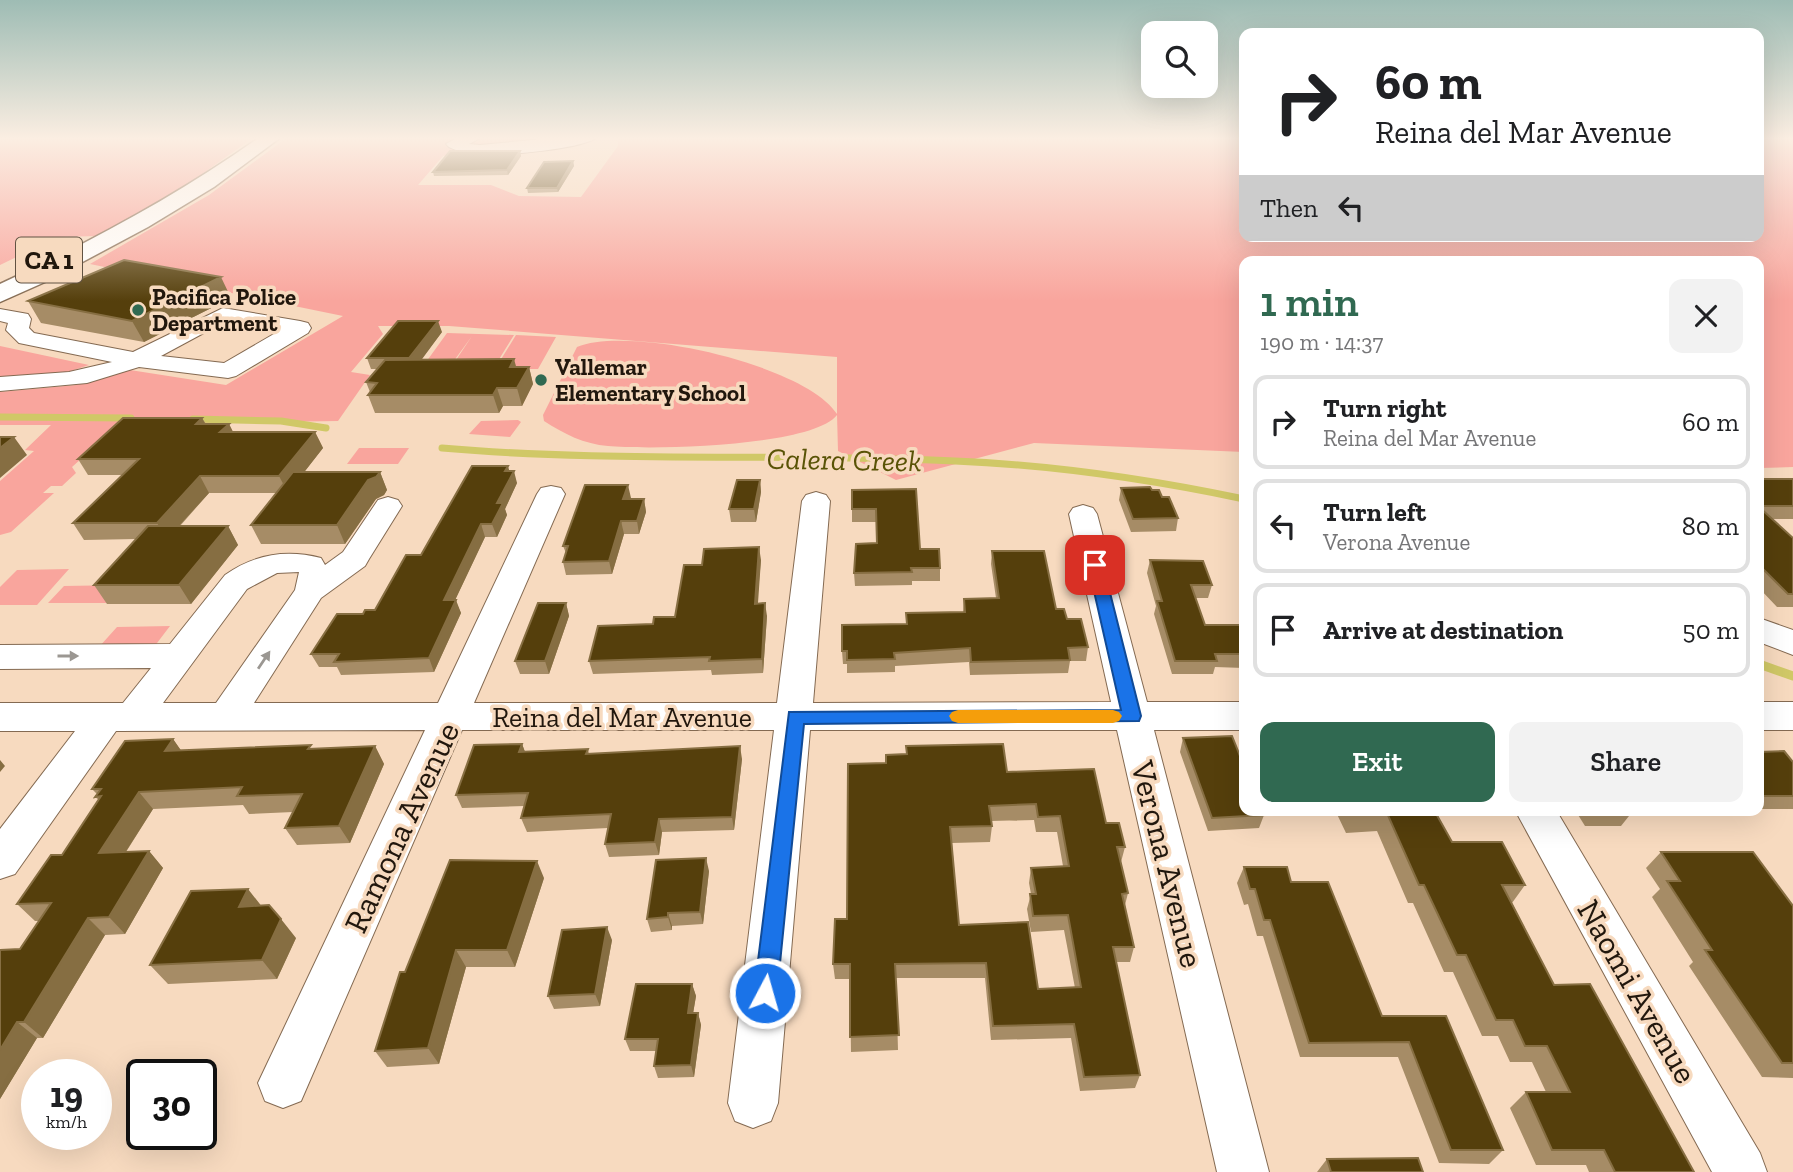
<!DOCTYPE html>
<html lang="en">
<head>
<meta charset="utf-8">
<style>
  :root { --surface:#fff; --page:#f2f2f2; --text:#202124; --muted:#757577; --line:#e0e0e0; --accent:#306951 }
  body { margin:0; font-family:"Zilla Slab",serif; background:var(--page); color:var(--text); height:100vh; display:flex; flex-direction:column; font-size:26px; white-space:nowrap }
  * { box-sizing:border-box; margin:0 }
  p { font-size:23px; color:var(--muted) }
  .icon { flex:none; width:38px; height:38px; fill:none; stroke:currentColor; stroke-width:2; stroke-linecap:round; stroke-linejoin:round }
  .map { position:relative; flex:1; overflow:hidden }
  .sheet { position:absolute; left:1239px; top:256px; width:525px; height:560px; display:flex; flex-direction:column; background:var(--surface); border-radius:14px; box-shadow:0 7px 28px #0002 }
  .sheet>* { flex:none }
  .banner { position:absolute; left:1239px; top:28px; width:525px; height:214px; border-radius:14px; box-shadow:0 7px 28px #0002; background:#fff; color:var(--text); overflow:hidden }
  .tools { position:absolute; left:1141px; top:21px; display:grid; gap:14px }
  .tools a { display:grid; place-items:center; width:77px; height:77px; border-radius:14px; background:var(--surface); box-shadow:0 7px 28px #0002; font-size:35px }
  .speed { position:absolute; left:21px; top:1059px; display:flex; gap:14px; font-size:35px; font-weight:700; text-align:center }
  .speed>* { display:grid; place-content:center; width:91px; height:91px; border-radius:50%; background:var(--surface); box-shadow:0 7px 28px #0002; line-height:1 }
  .speed small { font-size:18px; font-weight:400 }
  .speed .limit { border:4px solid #111; border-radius:10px; background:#fff; color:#111 }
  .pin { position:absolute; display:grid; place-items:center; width:60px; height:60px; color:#fff; margin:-30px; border-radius:14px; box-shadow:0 4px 10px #0006 }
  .me { position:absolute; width:77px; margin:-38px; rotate:6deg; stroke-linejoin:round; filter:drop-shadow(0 0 5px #0008) }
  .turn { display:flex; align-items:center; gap:24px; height:147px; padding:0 21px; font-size:32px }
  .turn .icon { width:91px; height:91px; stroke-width:2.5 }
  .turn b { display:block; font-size:49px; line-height:60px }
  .then { display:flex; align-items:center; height:66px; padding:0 21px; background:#0003; gap:14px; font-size:26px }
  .round { display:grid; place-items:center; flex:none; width:74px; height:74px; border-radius:14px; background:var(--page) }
  .head { display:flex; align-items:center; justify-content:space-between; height:119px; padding:0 21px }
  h1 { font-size:42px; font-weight:600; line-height:52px; color:var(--accent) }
  .action { display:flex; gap:14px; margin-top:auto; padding:14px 21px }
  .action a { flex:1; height:80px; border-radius:14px; background:var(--accent); color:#fff; font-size:28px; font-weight:600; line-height:80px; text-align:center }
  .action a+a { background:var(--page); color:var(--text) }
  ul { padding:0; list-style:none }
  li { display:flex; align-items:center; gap:21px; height:94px; margin:0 14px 10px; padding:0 7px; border:4px solid var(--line); border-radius:14px }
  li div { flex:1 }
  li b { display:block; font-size:26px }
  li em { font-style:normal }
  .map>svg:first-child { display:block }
  .green { fill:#f9a59d }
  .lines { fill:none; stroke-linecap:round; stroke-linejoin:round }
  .stream-far1 { stroke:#d0c867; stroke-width:7 }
  .stream { stroke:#d0c867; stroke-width:9 }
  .minor-casing { stroke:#846a52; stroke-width:2 }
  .highway-casing { stroke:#846a52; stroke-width:3 }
  .minor { fill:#fff; fill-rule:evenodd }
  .highway { fill:#fff; fill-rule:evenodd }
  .wall { fill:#a68c66; fill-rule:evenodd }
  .shaded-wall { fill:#866e42 }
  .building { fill:#553f0c; stroke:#866e42; stroke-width:2; fill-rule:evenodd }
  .oneway { fill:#9b9792 }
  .route { fill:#1a73e8; stroke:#114b97; stroke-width:2 }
  .slow { fill:#f59e0b }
  .poi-dot { fill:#306951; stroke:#f7dabf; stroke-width:2.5 }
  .labels { text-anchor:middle; stroke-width:7; stroke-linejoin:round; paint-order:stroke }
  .far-poi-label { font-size:23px; font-weight:bold; fill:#21170d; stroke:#f7dabf; text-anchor:start }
  .shield { fill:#f7dabf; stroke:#615242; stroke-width:2 }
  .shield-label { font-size:26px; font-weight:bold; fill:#21170d }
  .street-label { font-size:28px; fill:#21170d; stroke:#f7dabf }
  .water-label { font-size:30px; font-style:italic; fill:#595306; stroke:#f7dabf }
  .near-street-label { font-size:33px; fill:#21170d; stroke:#f7dabf }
</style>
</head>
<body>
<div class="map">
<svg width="1793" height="1172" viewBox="0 0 1793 1172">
  <rect width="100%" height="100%" fill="#f7dabf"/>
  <path class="green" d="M0,137H254L191,182L98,236L58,237L0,265Z
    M288,137H579L443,156L418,185H491L519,196L581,197L618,146L619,137H1244V236H1759V137H1793V467L1759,468V261H1244V452L1034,443L896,480L838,451L837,415C812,447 650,450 608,446C584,444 564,434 544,421L543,415L577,347C630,325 806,365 837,414V357L449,326H378L383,334L351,372L370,375L338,421L120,424L72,467L76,473L62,486H51L43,493H54L11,532L0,535V481L34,451L25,450L51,425H0V392L76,385L130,370L226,385L343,316L90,264L209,195Z
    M447,333L514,335L493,369H450L472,336L448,369H421Z
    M516,335L556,337L538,369H495Z
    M0,346L89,365L65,373L0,378Z
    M518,420L521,422L510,437L469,434L481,421Z
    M359,448H409L398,464H347Z
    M69,569L37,605H0V587L17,570Z
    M122,585L107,603H48L64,586Z
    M170,626L154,647H99L117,627Z"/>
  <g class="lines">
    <path class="stream-far1" d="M0,417L131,418
      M193,419L281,421L326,428
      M442,448C613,463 784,453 955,461C1053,465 1149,479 1244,499"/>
    <path class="stream" d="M1759,664L1793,676"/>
    <defs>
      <path id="minor" d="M459,137H482L469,144L480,145L564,137H597C585,149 500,156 480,155C469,154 459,152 449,147L446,144Z
        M223,308L300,321L308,323L311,328L308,333L236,376L228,378L139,367L87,383L0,391V377L69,372L112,362L19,343L6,330L8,323L0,321V309L28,314L31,319L29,328L34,333L133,352ZM226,321L279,331L224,363L161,356Z
        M551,486L561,488L565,494L474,703H777L802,501L806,495L816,492L826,495L830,501L813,703L1111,702L1069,514L1073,508L1083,505L1093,508L1097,514L1147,702H1244V730H1154L1269,1172H1217L1117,730H810L778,1103L771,1121L753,1128L735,1121L728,1103L774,730H462L301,1101L283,1108L265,1101L258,1083L425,730L116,731L15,874L0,879V829L75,731H0V703H123L151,668L0,669V645L170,644L225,575C255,554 286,549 321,558L325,565L343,552L378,500L388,497L398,500L402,506L369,559L365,566L321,598L254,703H438L537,494L541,488ZM299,572L295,590L216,703H163L247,589L277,573Z
        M1759,618L1793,630V655L1759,642Z
        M1759,702H1793V730H1759Z
        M1515,810H1556L1760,1153L1767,1172H1712Z"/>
      <path id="highway" d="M260,137H281L214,187L148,227L45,282L0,302V284C91,242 178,195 260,137Z"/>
    </defs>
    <use href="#minor" class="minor-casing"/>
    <use href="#highway" class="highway-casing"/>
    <use href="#minor" class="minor"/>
    <use href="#highway" class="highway"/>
  </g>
  <path class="wall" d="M520,151L521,156L508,175L434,176L433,172Z
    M573,161L574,166L558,192L528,193L527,188Z
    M231,298L144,342L41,323L28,301Z
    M442,332L421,359L529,367L533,384L522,406H503L499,413H375L368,395L370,392L366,382L377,369H371L367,358Z
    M202,418L206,424H229L233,432H315L323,448L304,472H380L387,490L384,495L376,499L345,544H261L251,525L277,493H209L180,526H228L238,545L191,604H107L94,585L136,539L84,540L73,523L122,475H88L78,459Z
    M509,471L517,483L505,509L507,515L497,537H485L455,600L461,613L434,672L341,675L337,667H319L311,654L363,614L375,610L421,555Z
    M1759,479H1793V519H1771L1793,538V607H1777L1759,588Z
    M760,480L761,492L756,522H731L729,509Z
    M1121,488L1152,490L1162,497L1178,518L1176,531L1131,532L1119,500Z
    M916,489L920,549L940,568V581H912V585L855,586L854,573L877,543L876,522H852V509Z
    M631,498L630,499H644L646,512L639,534H624L612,574L566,575L563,562L566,553L563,546Z
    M992,551L1067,619L1088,647L1086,661H1070L1068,673L970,675L969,662L895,666V672L847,673V664H843L842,651L906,624V613L963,612L964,599L996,598L991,564Z
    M761,560L757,603L767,616L763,673L712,675L711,670L593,674L589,661L653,624L675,617L702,565Z
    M1150,560L1212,585L1208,598H1196L1205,625H1244V668L1215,667L1213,674H1172L1154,614L1156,606L1147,573Z
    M566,603L569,616L549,674H520L515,661Z
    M1183,738L1264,815L1259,828L1208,831L1180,752Z
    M173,739L181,751L313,749L375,746L384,764L350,843L297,845L285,828L293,812L249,814L243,805L153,809L126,852L149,851L163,868L125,934L105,935L43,1038H37L0,1099L20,949L39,921H35L17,904L62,855L99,800L95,797L97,794L92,789Z
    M522,744L525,752L588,749L589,754L742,759L734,830L662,832L659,855L609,857L605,844L608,828L527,832L521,818L524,806L462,808L456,795Z
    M1759,752L1793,762V809H1759Z
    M1007,772L1106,823L1125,847L1121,862L1128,893L1125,905L1134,947L1130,962H1116L1140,1075L1135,1088L1080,1091L1071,1038L991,1040L985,978H896L898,1050L851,1052L850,979H835L833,964L847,919ZM1034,820L1036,832H1057L1063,866L1031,868L1029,883L1031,894L1027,909L1031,932L1064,930L1075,988L1038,989L959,925L952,843L990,842L992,826L991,821Z
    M1335,810H1474L1471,816H1438L1452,842L1525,885L1512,903L1554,985L1694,1172H1589L1586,1165H1536L1510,1108L1526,1092H1546L1532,1062H1510L1498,1036H1482L1453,972H1444L1413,903H1408L1377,831L1346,833Z
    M1575,810H1655L1650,816H1629L1621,826H1585Z
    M1661,852L1793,906V1078L1762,1077L1689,966L1693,962L1652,897L1660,889L1646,868Z
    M1244,867L1291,882L1382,1016H1446L1503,1150L1489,1164L1439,1163L1398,1057H1300L1263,936H1257L1248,904L1244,905L1237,883Z
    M709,871L703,924L672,926V930L651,932L647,919Z
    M544,878L515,967H466L439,1064L387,1067L375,1051L405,972Z
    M296,938L277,979L168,984L150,965Z
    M612,940L600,1006L554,1009L548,996Z
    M692,984L696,996L693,1013H698L701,1025L694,1077L658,1078L654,1066L656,1051H630L625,1039Z
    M1327,1159L1423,1172H1317Z"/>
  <path class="shaded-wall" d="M520,151L521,156L508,175L507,170Z
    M573,161L574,166L558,192L557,188Z
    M221,277L231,298L144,342L132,321Z
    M438,321L442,332L414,370L409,358Z
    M514,359L519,377L510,367Z
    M529,367L533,384L522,406L517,388Z
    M497,388L503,406L499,413L493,395Z
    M202,418L211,434L196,424Z
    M229,424L237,440L220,432Z
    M315,432L323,448L288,493L279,476Z
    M14,437L27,455L0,478V448Z
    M508,466L511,477L514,471L517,483L505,509L507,515L497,537L492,524L505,471Z
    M380,472L387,490L384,495L376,499L345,544L337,525L368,480Z
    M200,476L209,493L167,539L157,523Z
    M760,480L761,492L756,522L754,509Z
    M628,485L631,498L626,512L623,499Z
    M644,499L646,512L639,534L637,521Z
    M621,521L624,534L612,574L609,561Z
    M481,524L485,537L449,613L444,600Z
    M228,526L238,545L191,604L179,585Z
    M759,547L761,560L757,617L755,604Z
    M456,600L461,613L434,672L429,658Z
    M566,603L569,616L549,674L545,661Z
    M765,603L767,616L763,673L762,659Z
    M173,739L185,756L165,751Z
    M522,744L527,757L519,752Z
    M375,746L384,764L350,843L339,826Z
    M740,746L742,759L734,830L732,817Z
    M0,760L5,766L0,772Z
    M139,792L153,809L114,870L99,853Z
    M659,819L662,832L659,855L655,842Z
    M149,851L163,868L125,934L109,917Z
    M706,858L709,871L703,924L700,912Z
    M537,861L544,878L515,967L507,950Z
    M248,889L263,908L239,907Z
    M668,913L672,926V930L668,917Z
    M88,918L105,935L43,1038L24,1022Z
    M281,919L296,938L277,979L262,960Z
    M607,927L612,940L600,1006L595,994Z
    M456,950L466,967L439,1064L428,1048Z
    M692,984L696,996L691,1026L688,1013Z
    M698,1013L701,1025L694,1077L691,1065Z
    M17,1022L37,1038L0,1099V1050Z"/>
  <path class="building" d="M450,151H520L507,170L433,172Z
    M573,161L557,188H527L544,162Z
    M124,260L221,277L132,321L28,301Z
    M398,321H438L409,358H367Z
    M514,359L510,367H529L517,388H497L493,395H368L377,383L366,382L385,360Z
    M123,418H202L196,424H229L220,432H315L279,476H200L157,523H73L139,459H78Z
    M0,437H14L0,448Z
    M472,466H508L505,471H514L497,503H503L492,524H481L444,600H456L429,658L334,662L339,654H311L337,614H363L365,610H375L406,555H421Z
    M293,472H380L376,477L368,480L337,525H251Z
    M1759,479H1793V506H1759Z
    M737,480H760L754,509H729Z
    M585,485H628L623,499H644L637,521H621L609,561L563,562L568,546H563Z
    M1150,487L1152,490H1159L1162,497H1169L1178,518L1133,519L1121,488Z
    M916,489L920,549H939L940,568H911L912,572L854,573L856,544L877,543L876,509H852V490Z
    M1759,507L1793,538V594H1788L1759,565Z
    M148,526H228L179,585H94Z
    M759,547L755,604L765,603L762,659L709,661L710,657L589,661L598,626L653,624L654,617H675L684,565H702L704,549Z
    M992,551H1044L1056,609H1064L1067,619H1081L1088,647L1068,648L1070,660L971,662L970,648L894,653L895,659L847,660V651H842V625L907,624L906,613L965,612L964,599L999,598Z
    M1150,560L1203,561L1212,585H1191L1205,625H1244V654H1215L1217,661H1175L1157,601H1162Z
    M538,603H566L545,661H515Z
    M1232,736L1244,766V810H1263L1264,815L1212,818L1183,738Z
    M173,739L165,751L311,745L308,749L375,746L339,826L285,828L302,794L237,796L242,787L139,792L99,853L149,851L109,917L88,918L24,1022H17L0,1050V950L20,949L51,903L17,904L51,855H62L101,796L95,797L101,789H92L125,741Z
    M522,744L519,752L588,749L586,754L740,746L732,817L659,819L655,842L605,844L611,814L521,818L528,793L456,795L474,745Z
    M1003,744L1007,772L1094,769L1106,823H1119L1125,847H1117L1128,893L1122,894L1134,947H1113L1140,1075L1084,1077L1074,1024L993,1026L986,963L895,964L899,1035L850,1037V964H833L835,919H847L848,764L886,763V755L907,754L906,746ZM1036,804L1038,817L1060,816L1069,866L1031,868L1036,894H1030L1033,916L1068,915L1081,987L1038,989L1028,922L959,925L950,827L992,826L989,806Z
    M1784,751L1793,762V796H1759V752Z
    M1352,810H1434L1452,842H1502L1525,885H1502L1554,985L1590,984L1694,1172H1615L1604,1150H1552L1526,1092H1570L1547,1046H1525L1513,1020H1496L1466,955H1457L1424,885H1419L1387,813L1355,815Z
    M1593,810H1630L1632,813H1595Z
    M1661,852H1753L1793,906V1063H1782L1705,950H1712L1667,881H1680Z
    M706,858L700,912L668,913V917L647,919L656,860Z
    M450,860L537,861L507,950H456L428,1048L375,1051L400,972H405Z
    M1244,867H1287L1291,882H1328L1382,1016H1446L1503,1150H1451L1409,1042L1309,1043L1270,920H1264L1255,889H1250Z
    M248,889L239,907L269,905L281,919L262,960L150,965L191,891Z
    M607,927L595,994L548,996L562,930Z
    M636,984H692L688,1013H698L691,1065L654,1066L658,1039H625Z
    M1418,1158L1423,1172H1331L1327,1159Z"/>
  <defs><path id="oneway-solid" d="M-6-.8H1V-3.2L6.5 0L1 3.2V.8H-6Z" transform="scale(1.75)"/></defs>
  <g class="oneway">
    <use href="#oneway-solid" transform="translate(68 656)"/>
    <use href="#oneway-solid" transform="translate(264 660) rotate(-56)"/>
  </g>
  <linearGradient id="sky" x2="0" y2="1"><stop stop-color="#9ebcb4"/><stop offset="0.46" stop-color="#fbeee2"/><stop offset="1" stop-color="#fbeee2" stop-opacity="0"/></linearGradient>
  <rect width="1793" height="301" fill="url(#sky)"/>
  <path class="route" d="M1095,560L1103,565L1141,716L1139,721L804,724L777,993L774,1001L765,1004L757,1001L754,993L789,712L1121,710L1088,565Z"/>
  <path class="slow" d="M958,710H1113L1119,712L1122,716L1119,721L1113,723H958L952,721L949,716L952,712Z"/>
  <g class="poi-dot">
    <circle cx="138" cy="310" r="7"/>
    <circle cx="541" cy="380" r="7"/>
  </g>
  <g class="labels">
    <g class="far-poi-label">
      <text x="152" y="305">Pacifica Police<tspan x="152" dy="26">Department</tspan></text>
      <text x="555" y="375">Vallemar<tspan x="555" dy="26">Elementary School</tspan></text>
    </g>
    <rect class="shield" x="16" y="237.5" width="66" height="45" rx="5"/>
    <g class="shield-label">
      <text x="49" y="269">CA 1</text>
    </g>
    <g class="street-label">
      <text x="622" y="727">Reina del Mar Avenue</text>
    </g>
    <g class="water-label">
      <text transform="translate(844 460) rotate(1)" y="10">Calera Creek</text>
    </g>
    <g class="near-street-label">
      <text transform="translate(401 827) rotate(-65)" y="12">Ramona Avenue</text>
      <text transform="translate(1168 864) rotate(76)" y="12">Verona Avenue</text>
      <text transform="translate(1638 991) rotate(60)" y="12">Naomi Avenue</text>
    </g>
  </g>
</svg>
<div class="tools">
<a><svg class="icon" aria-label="search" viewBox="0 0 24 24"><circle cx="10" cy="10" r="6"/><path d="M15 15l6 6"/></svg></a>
</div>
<div class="speed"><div>19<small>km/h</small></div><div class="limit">30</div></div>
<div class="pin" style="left:1095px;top:565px;background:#d93025"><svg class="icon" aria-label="arrive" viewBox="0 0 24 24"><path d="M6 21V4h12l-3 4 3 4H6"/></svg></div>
<svg class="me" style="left:765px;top:993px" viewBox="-20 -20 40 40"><circle r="17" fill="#1a73e8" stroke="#fff" stroke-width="3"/><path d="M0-11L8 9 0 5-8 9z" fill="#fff"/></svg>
<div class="banner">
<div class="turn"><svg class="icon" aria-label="right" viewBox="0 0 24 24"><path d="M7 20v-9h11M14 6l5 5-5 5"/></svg><div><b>60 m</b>Reina del Mar Avenue</div></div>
<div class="then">Then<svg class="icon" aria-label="left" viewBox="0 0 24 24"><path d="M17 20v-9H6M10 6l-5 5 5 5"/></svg></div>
</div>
<section class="sheet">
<div class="head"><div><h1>1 min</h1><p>190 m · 14:37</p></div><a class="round"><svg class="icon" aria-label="close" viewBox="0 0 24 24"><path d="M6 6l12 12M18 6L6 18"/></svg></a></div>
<ul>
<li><svg class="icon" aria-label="right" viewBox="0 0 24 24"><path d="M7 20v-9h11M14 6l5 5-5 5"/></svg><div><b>Turn right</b><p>Reina del Mar Avenue</p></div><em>60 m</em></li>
<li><svg class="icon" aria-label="left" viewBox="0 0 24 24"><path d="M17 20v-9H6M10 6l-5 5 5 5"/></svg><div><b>Turn left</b><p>Verona Avenue</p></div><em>80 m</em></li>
<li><svg class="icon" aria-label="arrive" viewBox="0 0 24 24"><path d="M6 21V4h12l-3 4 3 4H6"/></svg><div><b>Arrive at destination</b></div><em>50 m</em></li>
</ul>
<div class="action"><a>Exit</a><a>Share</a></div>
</section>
</div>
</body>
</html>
